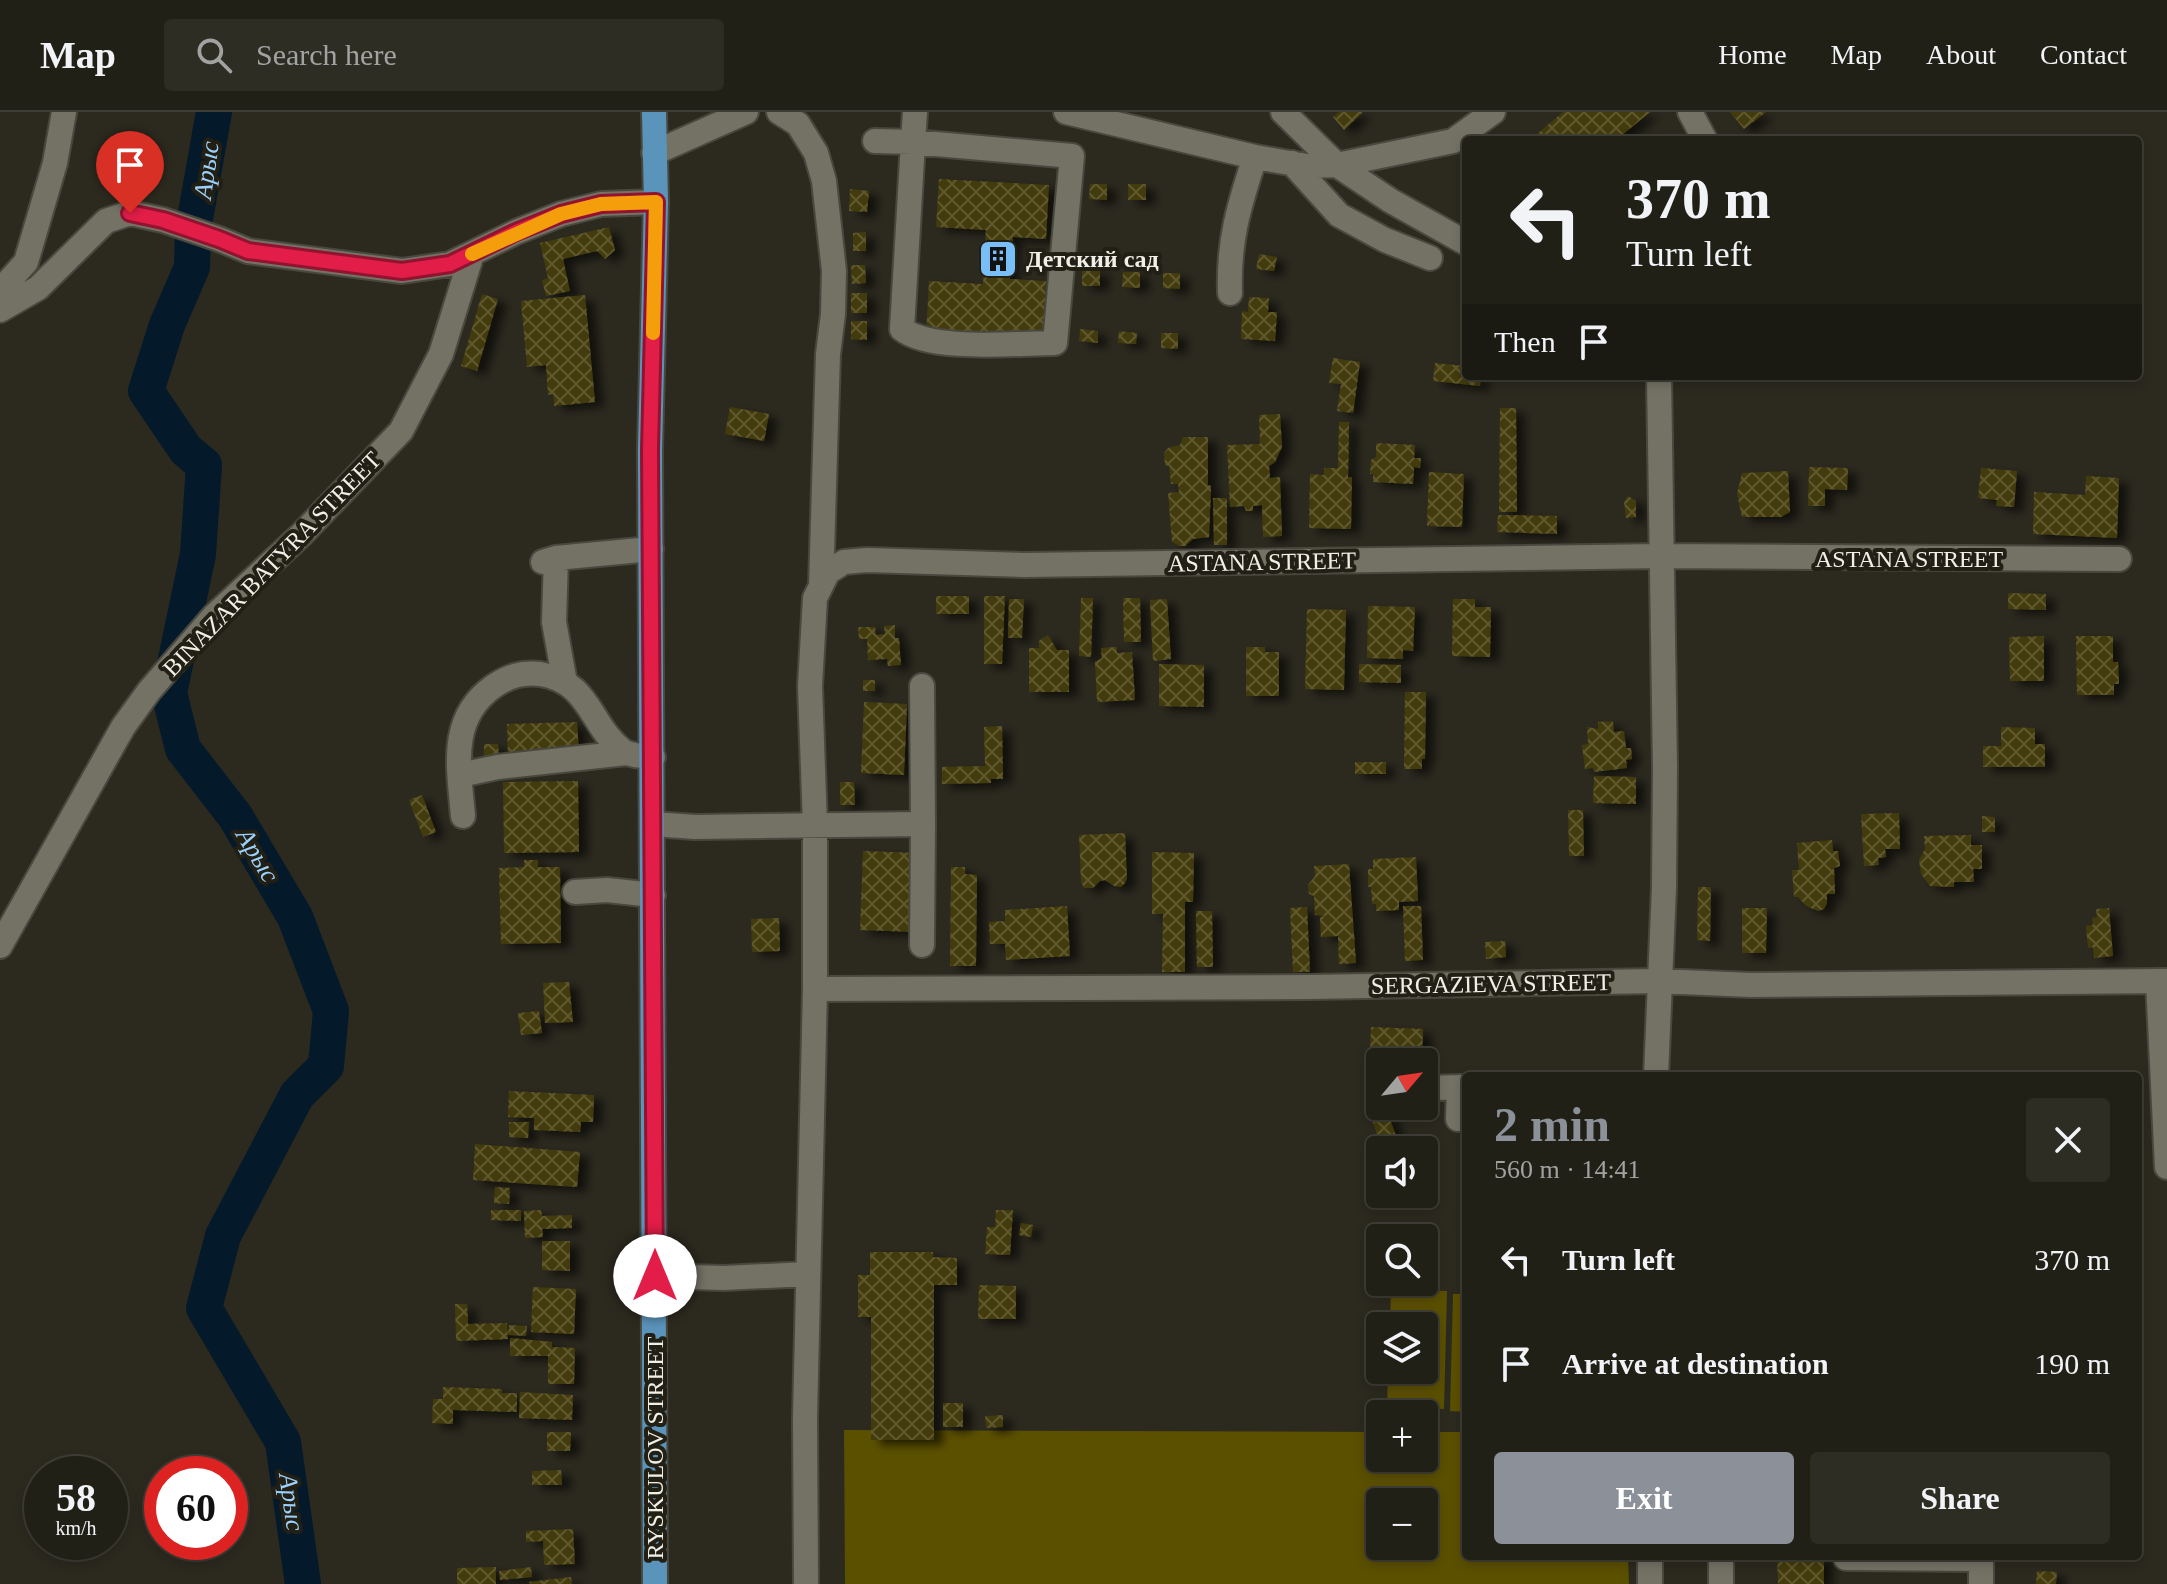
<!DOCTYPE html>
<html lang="en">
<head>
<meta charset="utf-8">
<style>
  :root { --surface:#212017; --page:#2d2d24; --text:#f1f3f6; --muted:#a2a3a1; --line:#3e3e36; --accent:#8c9099 }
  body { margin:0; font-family:"Times New Roman",serif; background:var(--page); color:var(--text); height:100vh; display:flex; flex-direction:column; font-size:30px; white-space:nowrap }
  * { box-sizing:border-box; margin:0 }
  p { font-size:26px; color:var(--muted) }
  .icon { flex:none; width:44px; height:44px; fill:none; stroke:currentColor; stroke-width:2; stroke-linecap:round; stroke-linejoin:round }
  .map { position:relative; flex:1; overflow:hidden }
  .side { position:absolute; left:1462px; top:960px; width:680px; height:488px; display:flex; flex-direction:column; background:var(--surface); border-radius:8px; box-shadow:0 4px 12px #0003,0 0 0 2px var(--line) }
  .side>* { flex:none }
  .top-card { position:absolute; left:1462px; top:24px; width:680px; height:244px; border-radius:8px; box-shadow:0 4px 12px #0003,0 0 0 2px var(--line); background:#212017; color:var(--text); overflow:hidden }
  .needle { width:52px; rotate:61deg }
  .buttons { position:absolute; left:1366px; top:936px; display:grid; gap:16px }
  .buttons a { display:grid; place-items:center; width:72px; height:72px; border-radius:8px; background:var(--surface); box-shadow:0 4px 12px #0003,0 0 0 2px var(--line); font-size:40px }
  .speed { position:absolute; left:24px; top:1344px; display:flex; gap:16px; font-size:40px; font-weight:700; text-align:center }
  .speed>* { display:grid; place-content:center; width:104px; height:104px; border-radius:50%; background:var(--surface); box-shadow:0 4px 12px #0003,0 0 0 2px var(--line); line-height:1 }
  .speed small { font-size:20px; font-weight:400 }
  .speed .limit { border:12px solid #d22; background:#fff; color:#111 }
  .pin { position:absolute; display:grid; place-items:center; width:68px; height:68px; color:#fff; margin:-82px -34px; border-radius:50% 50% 50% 0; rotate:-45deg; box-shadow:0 0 8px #0007 }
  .pin .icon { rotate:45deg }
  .me { position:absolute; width:88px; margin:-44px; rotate:0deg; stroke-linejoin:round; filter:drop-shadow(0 0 6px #0008) }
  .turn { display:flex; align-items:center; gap:28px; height:168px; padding:0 32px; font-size:36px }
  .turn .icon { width:104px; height:104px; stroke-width:2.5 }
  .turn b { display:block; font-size:56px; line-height:68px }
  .then { display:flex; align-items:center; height:76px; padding:0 32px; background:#0003; gap:16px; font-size:30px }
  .round { display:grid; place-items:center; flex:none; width:84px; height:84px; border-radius:8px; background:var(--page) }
  .headline { display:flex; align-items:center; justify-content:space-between; height:136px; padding:0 32px }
  h1 { font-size:48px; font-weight:700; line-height:60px; color:var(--accent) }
  .action { display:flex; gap:16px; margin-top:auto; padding:16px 32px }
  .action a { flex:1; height:92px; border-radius:8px; background:var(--accent); color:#fff; font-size:32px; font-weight:700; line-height:92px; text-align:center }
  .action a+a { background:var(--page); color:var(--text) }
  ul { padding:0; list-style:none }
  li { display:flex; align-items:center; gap:24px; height:104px; padding:0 32px }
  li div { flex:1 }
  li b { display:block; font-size:30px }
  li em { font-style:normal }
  header { display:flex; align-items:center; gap:48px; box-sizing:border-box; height:112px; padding:0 40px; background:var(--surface); border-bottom:2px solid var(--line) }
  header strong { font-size:38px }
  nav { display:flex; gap:44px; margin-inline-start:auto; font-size:28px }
  .search { width:560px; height:72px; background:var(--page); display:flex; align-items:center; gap:20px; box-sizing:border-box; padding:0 28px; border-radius:8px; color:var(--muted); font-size:30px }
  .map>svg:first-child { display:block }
  .park { fill:#5b4f00; fill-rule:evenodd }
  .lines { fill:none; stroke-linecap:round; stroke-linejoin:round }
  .river { stroke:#04192a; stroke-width:36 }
  .building { fill:url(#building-cross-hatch); filter:url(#shadow) }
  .minor-casing { stroke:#49483e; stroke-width:28 }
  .major-casing { stroke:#49483e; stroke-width:28 }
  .minor { stroke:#747265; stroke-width:24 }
  .major { stroke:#5b94bb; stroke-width:24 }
  .route-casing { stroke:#92132f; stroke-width:20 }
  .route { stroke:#e11d48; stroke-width:14 }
  .slow { stroke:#f59e0b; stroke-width:14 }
  .labels { text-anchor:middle; stroke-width:8; stroke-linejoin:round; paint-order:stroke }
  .poi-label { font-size:24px; font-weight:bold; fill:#f0efe8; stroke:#222015; text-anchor:start }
  .street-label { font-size:24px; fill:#f0efe8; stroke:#222015 }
  .water-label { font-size:26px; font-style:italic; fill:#9cd0fd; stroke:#222015 }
</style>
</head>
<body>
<header>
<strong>Map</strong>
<div class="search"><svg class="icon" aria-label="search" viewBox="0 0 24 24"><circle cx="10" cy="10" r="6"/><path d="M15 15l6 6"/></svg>Search here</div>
<nav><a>Home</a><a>Map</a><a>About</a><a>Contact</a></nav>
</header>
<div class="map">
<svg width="2167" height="1472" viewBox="0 0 2167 1472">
  <defs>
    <pattern id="building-cross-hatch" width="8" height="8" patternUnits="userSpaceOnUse" patternTransform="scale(2)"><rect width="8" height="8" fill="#433b0b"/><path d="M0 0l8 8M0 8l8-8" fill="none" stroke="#5e582f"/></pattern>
    <filter id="shadow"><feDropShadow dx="9" dy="5" stdDeviation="4" flood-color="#0009"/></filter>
  </defs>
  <rect width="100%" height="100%" fill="#2c2a1f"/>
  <path class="park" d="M1391,1178L1447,1179L1444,1297L1387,1296L1388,1258H1424V1214H1390Z
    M1453,1182H1466V1300L1450,1299Z
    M844,1318L1380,1320V1346H1424V1320H1466V1444H1628L1629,1472H845ZM1380,1390H1424V1434H1380Z"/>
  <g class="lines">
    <path class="river" d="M214,0L193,118L192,155L167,213L146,279L186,338L204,353L198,442L169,581L183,637L235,704L295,805L331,899L326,954L297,983L223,1124L204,1196L283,1330L303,1472"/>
  </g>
  <path class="building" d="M1339,0H1363L1344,18L1333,5Z
    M1563,0H1650L1616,28H1530Z
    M1730,0H1766L1744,17Z
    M939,67L1049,73L1046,127L1013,125L1010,167L1046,169L1043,231L926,224L929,169L983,172L986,118L936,115Z
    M1090,72H1107V88L1089,87Z
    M1128,72H1146V88H1128Z
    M850,77L869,79L867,100L849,99Z
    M609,115L615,138L605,147L597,139L563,147L570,179L546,184L542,168L548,166L540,131Z
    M866,120V139H853V121Z
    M1259,142L1277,145L1274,159L1256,157Z
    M851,153H865L866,171L852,172Z
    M1082,158H1100V174H1082Z
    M1123,160H1140V176L1122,175Z
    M1163,161H1180V177L1163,176Z
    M851,181H867V201H851Z
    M482,182L498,187L477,259L461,254Z
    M585,183L595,290L554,294L553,282L548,283L546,253L527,255L521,189Z
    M1249,185L1269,186L1268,200H1277L1275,229L1241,227L1242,199L1248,200Z
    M851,209H867V228L851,227Z
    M1080,217L1098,219V231L1079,229Z
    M1119,219L1137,221L1136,232L1118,231Z
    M1161,221H1178V237L1161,236Z
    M1333,246L1360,250L1353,301L1337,299L1341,272L1329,271Z
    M1435,251L1466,254V264H1481L1480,274L1433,269Z
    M730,295L769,302L764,329L725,322Z
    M1500,296H1516L1517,400H1499Z
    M1280,302L1282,335L1275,350L1269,354L1270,366L1280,365L1282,424L1263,425L1262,393L1253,394V399H1246L1244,394L1230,395L1227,333L1260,332L1259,303Z
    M1339,310H1349L1348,365H1352L1351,417L1309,416L1310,362L1324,363V356H1338Z
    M1183,325H1208V373L1211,374L1209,425L1193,427L1185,434H1179L1172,430L1168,381L1179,380L1178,372H1171L1169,354L1165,353L1164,341L1168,336L1180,333Z
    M1376,331L1415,333L1414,346H1421L1420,356L1414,355L1413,372L1373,370V362H1370L1371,348L1376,345Z
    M1809,355L1848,356L1847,378L1825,377V394H1808Z
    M1981,356L2017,359L2014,395L1996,394L1997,388L1978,386Z
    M1788,359L1790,400L1781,405H1742L1737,382L1742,361Z
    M1429,360L1464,362L1462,415L1427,414Z
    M2086,364L2119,366L2117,426L2033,422L2034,380L2085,383Z
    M1628,384L1636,389V405L1626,406L1624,390Z
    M1213,386H1227V433H1214Z
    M1498,403L1557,404V422L1497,420Z
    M2008,481L2046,482V498L2008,497Z
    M936,484H969V502H936Z
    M984,484H1005L1002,552H984Z
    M1081,486H1093L1091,545L1079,544Z
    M1123,486H1140L1141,530H1124Z
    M1009,487H1024L1022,526H1008Z
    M1167,487L1171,547L1153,549L1150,488Z
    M1453,487H1475V495H1491L1490,545L1452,544Z
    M1368,494L1415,495L1413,539L1403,538V547L1367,546Z
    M1307,497L1346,498L1344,578L1305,577Z
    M895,513V526H899L901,553L888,554L887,547L868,548L867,527H859L858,515H875L876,523L885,522L884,514Z
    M1048,523L1057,538H1069V580H1029V536H1039V529Z
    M2044,524V569H2010L2009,525Z
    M2076,524H2113V550H2118L2119,572H2114V583H2077Z
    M1117,535V541L1132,540L1135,588L1097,590L1095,550L1102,546L1101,536Z
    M1246,535H1265V540H1279V584H1246Z
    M1159,552L1204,553V595L1159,594Z
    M1359,552L1401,553V571L1359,570Z
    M863,568H875V579H863Z
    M1405,580H1426L1425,647H1422V657H1404Z
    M864,590L907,592L904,663L861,661Z
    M1613,609L1614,620L1624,619L1626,636H1631L1632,647L1626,648L1627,656L1594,660L1593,656L1585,657L1582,633L1588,632L1587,615L1598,617V610Z
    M577,610L579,641L508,643L507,612Z
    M1002,614L1003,667H991V671L942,672V655L985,654L984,615Z
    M2001,615L2035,616V632H2045V655H1983V634H2001Z
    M484,632H498L499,646L484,647Z
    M1355,650H1386V662H1355Z
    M1594,664L1636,665V692L1593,691Z
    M578,669L579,740L504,741L503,670Z
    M840,670H854L855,693H840Z
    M422,683L436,720L423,725L409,688Z
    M1568,698H1583L1584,744H1569Z
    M1899,701L1900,737H1885L1886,745L1878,746L1879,753L1864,754L1861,702Z
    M1982,704L1995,705V720H1982Z
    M1125,721L1127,767L1125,771L1121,775L1114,774L1105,768L1100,769L1093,776H1084L1081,770L1079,723Z
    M1971,723V733H1982V757H1973L1974,770H1954V775L1930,774L1921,762L1919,748L1925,737L1924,724Z
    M1832,728L1833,739H1838L1840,754L1834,756L1835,782H1827V791L1824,797L1818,799L1806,794L1798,785H1794L1792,758H1799L1797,731Z
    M863,739L919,741L916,820L860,818Z
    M1152,740L1194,741L1193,790H1185V860H1162L1163,802H1152Z
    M1416,745L1418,789L1399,790V798L1376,799V792H1372L1371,775H1368V757H1373V747Z
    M524,748H538V755H560L561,831L501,832L499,756L524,755Z
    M1349,752L1356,851L1339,852L1338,824L1321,825L1320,805L1326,804L1315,803L1314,784L1309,782L1308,773L1315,764L1314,754Z
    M951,755H965V762L977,763L976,854H950Z
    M1698,775H1711L1710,829L1697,828Z
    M1067,794L1070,844L1006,848L1005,832H990L989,810L1005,809V798Z
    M1403,794H1421L1423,848L1405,849Z
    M1307,795L1310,860H1293L1290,796Z
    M1742,796H1767L1766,841H1742Z
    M2109,796L2113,844L2094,846L2093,835L2088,836L2086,814L2093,813L2092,806L2097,805L2096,797Z
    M1196,799H1212L1213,855H1197Z
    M779,806L780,839L752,840L751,807Z
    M1505,829L1506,845L1486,847L1485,830Z
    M569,870L573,910L545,911L543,871Z
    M539,899L542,921L521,923L518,901Z
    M1371,915L1423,917L1422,950H1380V960H1369Z
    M509,979L594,983L593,1010H581L580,1020L534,1018V1006L508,1005Z
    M1366,979L1380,980L1381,997H1365Z
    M1388,1001L1397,1027L1380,1032L1372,1007Z
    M509,1010H529L528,1026L509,1025Z
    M475,1032L580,1040L577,1075L473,1068Z
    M495,1075L510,1076L509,1092L494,1091Z
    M491,1098H521V1109L491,1108Z
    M541,1098L542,1104L572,1103V1116L542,1117L543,1125L525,1126L524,1099Z
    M996,1098H1013L1010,1143L985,1142L987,1115H995Z
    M1021,1111L1033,1113L1031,1125L1019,1123Z
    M542,1129H570V1159L542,1158Z
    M870,1140H933V1145L957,1146V1173H934V1328H871V1205H858V1163H870Z
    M979,1173L1016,1174V1207H978Z
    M533,1175L576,1177L574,1222L531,1220Z
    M455,1192H467L468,1212L507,1211L508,1227L456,1229Z
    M509,1213L527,1214L526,1224L508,1223Z
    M510,1226L552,1230V1235L575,1236L574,1272H548V1244H510Z
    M443,1275L502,1277V1281H517V1300L453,1298V1312L432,1311L433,1287H443Z
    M520,1280L573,1283L572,1308L519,1306Z
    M943,1291H963V1315H943Z
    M1003,1303V1315L986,1316L985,1304Z
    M547,1320H571L570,1339H547Z
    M561,1358L562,1373H532V1359Z
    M573,1417L575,1452L544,1453L543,1429L526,1430V1419Z
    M1777,1444H1824V1472H1778Z
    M496,1455V1472H457V1456Z
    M531,1455L532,1465L500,1468L499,1459Z
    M2037,1459L2057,1460L2056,1472H2036Z
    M571,1465L572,1472H530L529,1470Z"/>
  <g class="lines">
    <defs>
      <path id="minor" d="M779,0L798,12L816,41L824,69L834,159L833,202L828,242L821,474
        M1066,0L1255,45L1307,54L1337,53L1453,29L1493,0
        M1283,0L1337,53L1391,89L1466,131
        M1690,0L1705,28
        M875,29L913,30L1072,44L1055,231C1017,231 931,240 902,217L913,30L915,0
        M654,41L746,0
        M1292,51L1339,103L1385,128L1430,146
        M0,179L26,150L55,51L64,0
        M1230,181C1228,130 1239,93 1255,45
        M0,198L38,176L106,109L130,101L163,108L219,127L248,139L402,159L450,152L516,120L561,102L601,92L656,90
        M556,446L554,510L565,571
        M543,450L556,446L651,437
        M460,663L498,655L626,641
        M463,704C459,656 448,606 494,574C509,564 522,560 540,562C591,570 589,613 623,639C631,644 644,644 653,645
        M653,712L695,715L923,712L922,574
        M575,780L607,778L653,783
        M922,833L923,712
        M0,834L123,615L149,579L214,504L302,422L401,319L441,242L472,142
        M2158,869L2167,1055
        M815,877L1309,875L1658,869L1751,873L2167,869
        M1656,964L1664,775L1665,656L1659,264
        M1424,976L1466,975
        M1458,1007L1459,975
        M655,1164L724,1166L808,1162
        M1846,1444V1446L1981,1447V1472
        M806,1472L805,1306L815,877V713L810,574L815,486L828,460L844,450L867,448L1024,453L1662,444L2119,447
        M1650,1472V1444
        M1721,1472V1444"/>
      <path id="major" d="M654,0L656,90L650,337L655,1472"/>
    </defs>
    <use href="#minor" class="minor-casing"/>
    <use href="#major" class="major-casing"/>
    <use href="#minor" class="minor"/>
    <use href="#major" class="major"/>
  </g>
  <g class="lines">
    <defs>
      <path id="route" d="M130,101L163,108L219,127L248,139L402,159L450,152L516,120L561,102L601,92L656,90L650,337L655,1164"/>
    </defs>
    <use href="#route" class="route-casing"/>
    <use href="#route" class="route"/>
    <path class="slow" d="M472,142L561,102L601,92L656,90L653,221"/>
  </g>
  <defs>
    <symbol id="building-square" viewBox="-11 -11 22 22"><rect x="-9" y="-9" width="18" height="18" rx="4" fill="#7abef8" stroke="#222015"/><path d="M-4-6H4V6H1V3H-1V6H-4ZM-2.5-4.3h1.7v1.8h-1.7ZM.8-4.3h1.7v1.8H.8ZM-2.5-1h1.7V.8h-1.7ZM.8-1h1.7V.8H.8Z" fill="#111"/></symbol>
  </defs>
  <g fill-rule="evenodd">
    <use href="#building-square" x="976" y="125" width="44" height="44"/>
  </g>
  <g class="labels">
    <g class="poi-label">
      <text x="1026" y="155">Детский сад</text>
    </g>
    <g class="street-label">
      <text x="1909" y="455">ASTANA STREET</text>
      <text transform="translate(1262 450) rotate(-1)" y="8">ASTANA STREET</text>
      <text transform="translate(272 452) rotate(-46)" y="8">BINAZAR BATYRA STREET</text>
      <text transform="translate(1491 872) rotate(-1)" y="8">SERGAZIEVA STREET</text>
      <text transform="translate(655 1336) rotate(-90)" y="8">RYSKULOV STREET</text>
    </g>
    <g class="water-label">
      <text transform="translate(206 58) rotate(-82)" y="9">Арыс</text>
      <text transform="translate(258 743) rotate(59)" y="9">Арыс</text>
      <text transform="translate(292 1390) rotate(82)" y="9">Арыс</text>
    </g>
  </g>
</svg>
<div class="buttons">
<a><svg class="needle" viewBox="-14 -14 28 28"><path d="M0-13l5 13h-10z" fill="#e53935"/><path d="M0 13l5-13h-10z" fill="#a2a3a1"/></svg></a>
<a><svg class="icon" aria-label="sound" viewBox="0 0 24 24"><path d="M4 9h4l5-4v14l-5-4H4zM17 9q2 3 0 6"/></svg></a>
<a><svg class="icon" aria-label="search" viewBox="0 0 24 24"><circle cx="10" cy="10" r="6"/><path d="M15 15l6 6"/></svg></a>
<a><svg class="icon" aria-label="layers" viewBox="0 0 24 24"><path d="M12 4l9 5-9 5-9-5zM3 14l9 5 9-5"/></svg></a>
<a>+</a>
<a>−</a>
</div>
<div class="speed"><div>58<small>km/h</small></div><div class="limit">60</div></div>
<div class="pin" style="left:130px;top:101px;background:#d93025"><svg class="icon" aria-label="arrive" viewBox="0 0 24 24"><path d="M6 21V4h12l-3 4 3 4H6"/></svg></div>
<svg class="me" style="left:655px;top:1164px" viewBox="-20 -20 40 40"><circle r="19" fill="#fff"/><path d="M0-13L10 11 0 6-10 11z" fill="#e11d48"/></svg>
<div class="top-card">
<div class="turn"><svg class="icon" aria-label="left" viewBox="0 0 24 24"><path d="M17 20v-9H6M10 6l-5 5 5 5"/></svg><div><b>370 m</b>Turn left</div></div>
<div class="then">Then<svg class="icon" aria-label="arrive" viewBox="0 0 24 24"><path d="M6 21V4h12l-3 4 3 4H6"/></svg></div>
</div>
<section class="side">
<div class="headline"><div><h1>2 min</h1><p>560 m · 14:41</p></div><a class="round"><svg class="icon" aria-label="close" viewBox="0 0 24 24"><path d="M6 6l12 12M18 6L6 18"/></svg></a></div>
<ul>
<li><svg class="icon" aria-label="left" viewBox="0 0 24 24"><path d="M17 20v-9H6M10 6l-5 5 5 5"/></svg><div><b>Turn left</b></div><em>370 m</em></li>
<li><svg class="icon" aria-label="arrive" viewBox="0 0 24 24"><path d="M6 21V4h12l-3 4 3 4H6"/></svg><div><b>Arrive at destination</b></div><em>190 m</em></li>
</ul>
<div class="action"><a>Exit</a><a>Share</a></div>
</section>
</div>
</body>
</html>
